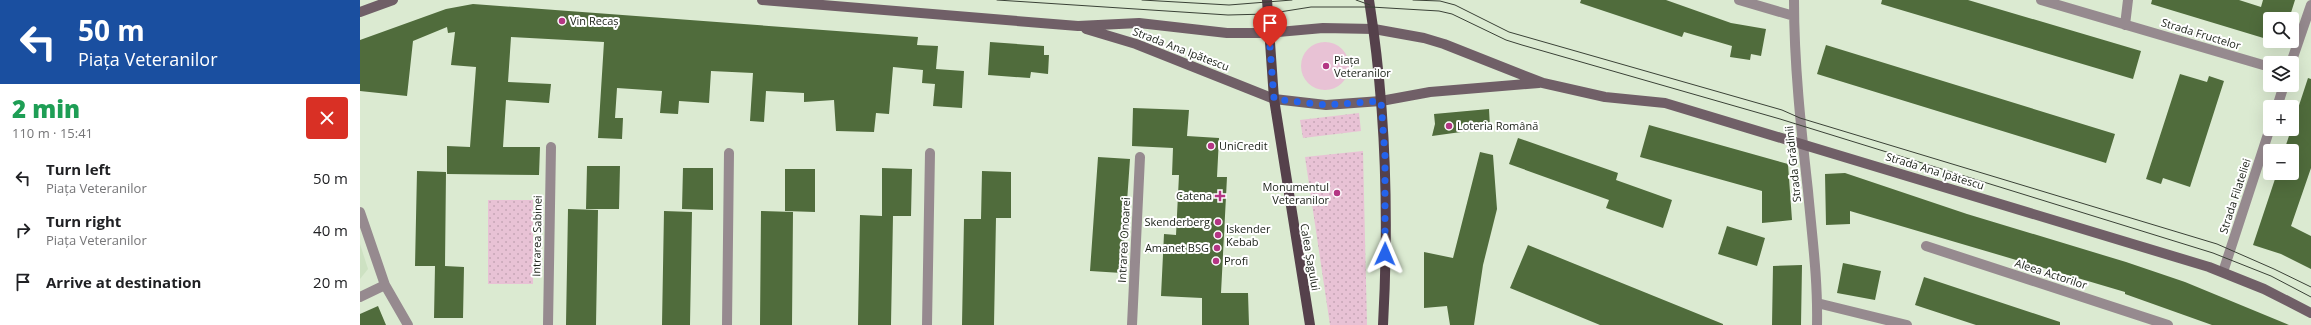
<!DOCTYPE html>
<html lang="en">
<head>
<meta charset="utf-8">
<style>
  :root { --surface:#fff; --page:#f6f6f6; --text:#202124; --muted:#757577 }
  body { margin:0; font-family:"Open Sans",sans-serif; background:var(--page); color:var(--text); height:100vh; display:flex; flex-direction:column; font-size:15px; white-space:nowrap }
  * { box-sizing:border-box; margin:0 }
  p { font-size:13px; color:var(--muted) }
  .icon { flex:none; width:22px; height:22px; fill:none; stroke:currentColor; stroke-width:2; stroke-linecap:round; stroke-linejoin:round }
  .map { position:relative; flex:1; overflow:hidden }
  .side { display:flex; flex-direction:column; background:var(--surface); width:360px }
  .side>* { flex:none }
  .top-card { background:#1a4fa0; color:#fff; overflow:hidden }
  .tools { position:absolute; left:1903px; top:12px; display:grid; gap:8px }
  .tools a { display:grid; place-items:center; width:36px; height:36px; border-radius:4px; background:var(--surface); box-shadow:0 4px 16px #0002; font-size:20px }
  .pin { position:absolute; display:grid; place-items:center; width:34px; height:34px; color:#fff; margin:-41px -17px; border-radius:50% 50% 50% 0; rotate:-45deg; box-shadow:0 0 4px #0007 }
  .pin .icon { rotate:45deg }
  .me { position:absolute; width:44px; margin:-22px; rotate:1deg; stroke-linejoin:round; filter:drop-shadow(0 0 3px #0008) }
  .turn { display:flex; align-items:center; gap:14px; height:84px; padding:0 12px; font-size:18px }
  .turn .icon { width:52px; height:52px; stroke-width:2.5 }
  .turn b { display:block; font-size:28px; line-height:34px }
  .round { display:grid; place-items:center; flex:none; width:42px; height:42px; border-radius:4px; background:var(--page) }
  .headline { display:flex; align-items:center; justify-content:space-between; height:68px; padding:0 12px }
  h1 { font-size:24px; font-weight:800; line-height:30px; color:#1e9e55 }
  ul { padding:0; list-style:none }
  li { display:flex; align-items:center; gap:12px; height:52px; padding:0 12px }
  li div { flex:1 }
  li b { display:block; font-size:15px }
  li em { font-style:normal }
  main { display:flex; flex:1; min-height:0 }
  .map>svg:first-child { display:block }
  .built { fill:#cde1c2 }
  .grass { fill:url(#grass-dots) }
  .garden { fill:#e8c2d5 }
  .building { fill:#506c3c }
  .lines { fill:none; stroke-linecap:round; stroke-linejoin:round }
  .lane { stroke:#968a8f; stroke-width:10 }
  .street { stroke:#968a8f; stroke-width:10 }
  .secondary { stroke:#705f67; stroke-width:10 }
  .primary { stroke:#55414b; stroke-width:10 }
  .tram { stroke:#3a4136; stroke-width:1 }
  .route { stroke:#2563eb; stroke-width:7; stroke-dasharray:0 12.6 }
  .poi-dot { fill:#b43684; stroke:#fff; stroke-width:1.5 }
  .labels { text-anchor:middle; stroke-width:4; stroke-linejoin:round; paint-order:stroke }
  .poi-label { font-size:11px; fill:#1a2017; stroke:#fff; text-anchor:start }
  .street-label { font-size:11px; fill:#1a2017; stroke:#fff }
</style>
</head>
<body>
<main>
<section class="side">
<div class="top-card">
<div class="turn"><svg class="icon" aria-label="left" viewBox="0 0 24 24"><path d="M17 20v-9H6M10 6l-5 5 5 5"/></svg><div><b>50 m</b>Piața Veteranilor</div></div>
</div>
<div class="headline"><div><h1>2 min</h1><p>110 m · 15:41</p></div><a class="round" style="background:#d93025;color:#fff"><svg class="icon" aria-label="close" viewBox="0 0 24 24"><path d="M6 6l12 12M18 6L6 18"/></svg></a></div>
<ul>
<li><svg class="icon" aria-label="left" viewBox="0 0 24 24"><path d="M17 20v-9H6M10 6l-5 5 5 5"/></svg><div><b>Turn left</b><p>Piața Veteranilor</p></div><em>50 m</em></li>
<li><svg class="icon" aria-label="right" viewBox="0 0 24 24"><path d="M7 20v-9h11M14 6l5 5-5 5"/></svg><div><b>Turn right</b><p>Piața Veteranilor</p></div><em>40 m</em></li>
<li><svg class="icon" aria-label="arrive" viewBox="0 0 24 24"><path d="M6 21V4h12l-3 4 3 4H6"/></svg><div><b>Arrive at destination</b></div><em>20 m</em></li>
</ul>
</section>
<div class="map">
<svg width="1951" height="325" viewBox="0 0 1951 325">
  <defs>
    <pattern id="grass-dots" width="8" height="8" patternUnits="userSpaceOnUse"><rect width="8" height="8" fill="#e8c2d5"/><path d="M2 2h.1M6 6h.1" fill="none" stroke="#c6a6b6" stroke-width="1.8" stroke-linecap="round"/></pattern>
  </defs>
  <rect width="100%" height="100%" fill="#dbead1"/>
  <path class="built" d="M0,244L8,269L0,279Z"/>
  <path class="grass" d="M999,113L1001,131L943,138L940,120Z
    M1003,151L1007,325H970L945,157Z
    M128,200H173V284H128Z"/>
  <path class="garden" d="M941 66a24 24 0 1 1 48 0a24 24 0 1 1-48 0Z"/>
  <path class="building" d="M1221,0H1306L1371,23L1406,29L1401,56L1391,54L1390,60L1370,57L1372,46L1324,32L1322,37L1220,3Z
    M1522,0H1608L1781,51L1773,79L1521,4Z
    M1792,0H1879L1901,7L1903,0H1935L1929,19H1910V40L1791,4Z
    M113,4L558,37L557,45L578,46L576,69L604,71L602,108L573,106L575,84L562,83L563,70L533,67L529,114L516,113L514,132L476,131L474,100L444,102V93L406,91L404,122L390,121L393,73L351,71L349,103L319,101L318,114L300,113L302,91L257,88L255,118H263L262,139L238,138L244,42L151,37L148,82L191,84L189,103L146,100L143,147H180L179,175L87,174V146L110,147L116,67L91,65L95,32L88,33L87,27L53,41L47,96L0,91V40L86,9Z
    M630,42L684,46V55H689L688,74L671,72L670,78L628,75Z
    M1466,45L1755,134L1746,163L1457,74Z
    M1820,74L1847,82L1849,76L1864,81L1830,187L1803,178L1801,184L1786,179Z
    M1948,78L1951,79V168L1931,226L1951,236V269L1921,254L1893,245L1917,173H1932V151H1924Z
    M773,108L829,110L827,136L859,138L857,177H867L861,293H888L889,325H842V298L801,296L804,234L816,235L819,175H812L813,148L772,146Z
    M1129,109L1130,128L1072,136L1075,124L1074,114Z
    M1289,125L1428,164L1432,220L1402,223V191L1280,157Z
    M1158,138L1258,173L1256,180L1312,200L1303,228L1246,208L1249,200L1149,164Z
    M1120,152L1133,155L1137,209L1123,265L1114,325H1090L1087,306L1064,308V252L1093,258Z
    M738,157L770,159L762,273L730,271Z
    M227,166H260L259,209H226Z
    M323,168H353V210L322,209Z
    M522,168L552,169L551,216H533L531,325H498L500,215L522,216Z
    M425,169H455V212L425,211Z
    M57,171L86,172L85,266L104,267L103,318H74L75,266H55Z
    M622,171L651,172V218H636L634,325H602L604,219H621Z
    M1485,173L1607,214L1766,262L1825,282L1929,325H1852L1765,294V292L1490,211V224L1466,225L1465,174Z
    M208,209L238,210L236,325H206Z
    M304,211L332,212L330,325H302Z
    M401,211L433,212L432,325H400Z
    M1367,226L1405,238L1397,266L1358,254Z
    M1168,245L1363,324V325H1240L1150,288Z
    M1483,263L1521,271L1515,300L1477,293Z
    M1442,265L1441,325H1412L1413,266Z
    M1564,277L1700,322V325H1616L1555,305Z
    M18,306L26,325H0V314Z"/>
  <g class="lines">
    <path class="lane" d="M1566,246L1808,325
      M1457,303L1547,325
      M188,325L191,147
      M367,325L369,153
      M567,325L570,153
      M772,325L780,157"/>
    <path class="street" d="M1379,0L1434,16
      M1434,0C1434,64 1441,128 1448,191C1452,236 1458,280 1457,325
      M1681,0L1910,67
      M1765,25L1768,0
      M1931,63L1951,5
      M1917,107L1924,85
      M0,212L25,285L48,325
      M1863,272L1910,128
      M0,297L25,285"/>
    <path class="secondary" d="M402,0L718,26L779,23L867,33H908L963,28L1014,29L1064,38L1084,44L1183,83L1245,97L1305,103L1849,267L1904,289L1951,313
      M0,12L33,0
      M726,29L776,44L914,99L966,105L1021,101L1070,92L1179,83"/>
    <path class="primary" d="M907,0L914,99L950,325
      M1009,0C1026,107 1029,217 1023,325"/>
    <path class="tram" d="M637,0L868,15L907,14L951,7H1011L1079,11L1092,14L1146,40L1162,45L1420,119L1853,253L1911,276L1951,297
      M782,0L869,5L932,0
      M996,0L1010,5
      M1053,0L1080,1L1095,5L1149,32L1422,110L1440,118L1857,244L1914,269L1951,287"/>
  </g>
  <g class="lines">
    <path class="route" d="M910,47L914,99L966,105L1021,101L1025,156V254"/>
  </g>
  <g class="poi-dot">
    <circle cx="202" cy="21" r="4"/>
    <circle cx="966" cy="66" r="4"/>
    <circle cx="1089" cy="126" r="4"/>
    <circle cx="851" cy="146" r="4"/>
    <circle cx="977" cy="193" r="4"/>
    <path d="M858 190h4v4h4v4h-4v4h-4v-4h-4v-4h4z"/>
    <circle cx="858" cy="222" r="4"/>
    <circle cx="858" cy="235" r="4"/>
    <circle cx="857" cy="248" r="4"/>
    <circle cx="856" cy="261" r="4"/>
  </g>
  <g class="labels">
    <g class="poi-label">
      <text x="210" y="25">Vin Recaș</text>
      <text x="974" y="64">Piața<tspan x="974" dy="13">Veteranilor</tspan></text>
      <text x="1097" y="130">Loteria Română</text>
      <text x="859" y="150">UniCredit</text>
      <text x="969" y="191" text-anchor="end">Monumentul<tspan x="969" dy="13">Veteranilor</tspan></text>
      <text x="852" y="200" text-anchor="end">Catena</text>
      <text x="850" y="226" text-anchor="end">Skenderberg</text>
      <text x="866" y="233">Iskender<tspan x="866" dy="13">Kebab</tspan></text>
      <text x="849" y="252" text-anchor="end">Amanet BSG</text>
      <text x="864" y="265">Profi</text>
    </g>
    <g class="street-label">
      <text transform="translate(1841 34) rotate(17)" y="4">Strada Fructelor</text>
      <text transform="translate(821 49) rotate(21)" y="4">Strada Ana Ipătescu</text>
      <text transform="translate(1433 164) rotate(-96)" y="4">Strada Grădinii</text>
      <text transform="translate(1575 171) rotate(17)" y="4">Strada Ana Ipătescu</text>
      <text transform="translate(1875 196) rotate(-72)" y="4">Strada Filateliei</text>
      <text transform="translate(177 236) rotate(-89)" y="4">Intrarea Sabinei</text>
      <text transform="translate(764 240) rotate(-87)" y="4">Intrarea Onoarei</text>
      <text transform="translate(950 257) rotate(80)" y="4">Calea Șagului</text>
      <text transform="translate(1691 274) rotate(18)" y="4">Aleea Actorilor</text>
    </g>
  </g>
</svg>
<div class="tools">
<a><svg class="icon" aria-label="search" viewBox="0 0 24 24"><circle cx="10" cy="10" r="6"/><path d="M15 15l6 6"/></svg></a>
<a><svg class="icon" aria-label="layers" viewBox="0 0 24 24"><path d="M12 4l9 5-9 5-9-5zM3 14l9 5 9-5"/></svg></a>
<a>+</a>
<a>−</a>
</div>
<div class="pin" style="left:910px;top:47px;background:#d93025"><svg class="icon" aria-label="arrive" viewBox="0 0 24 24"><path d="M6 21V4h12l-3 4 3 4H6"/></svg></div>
<svg class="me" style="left:1025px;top:254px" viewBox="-20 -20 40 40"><path d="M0-17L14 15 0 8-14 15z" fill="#2563eb" stroke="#fff" stroke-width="4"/></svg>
</div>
</main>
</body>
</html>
